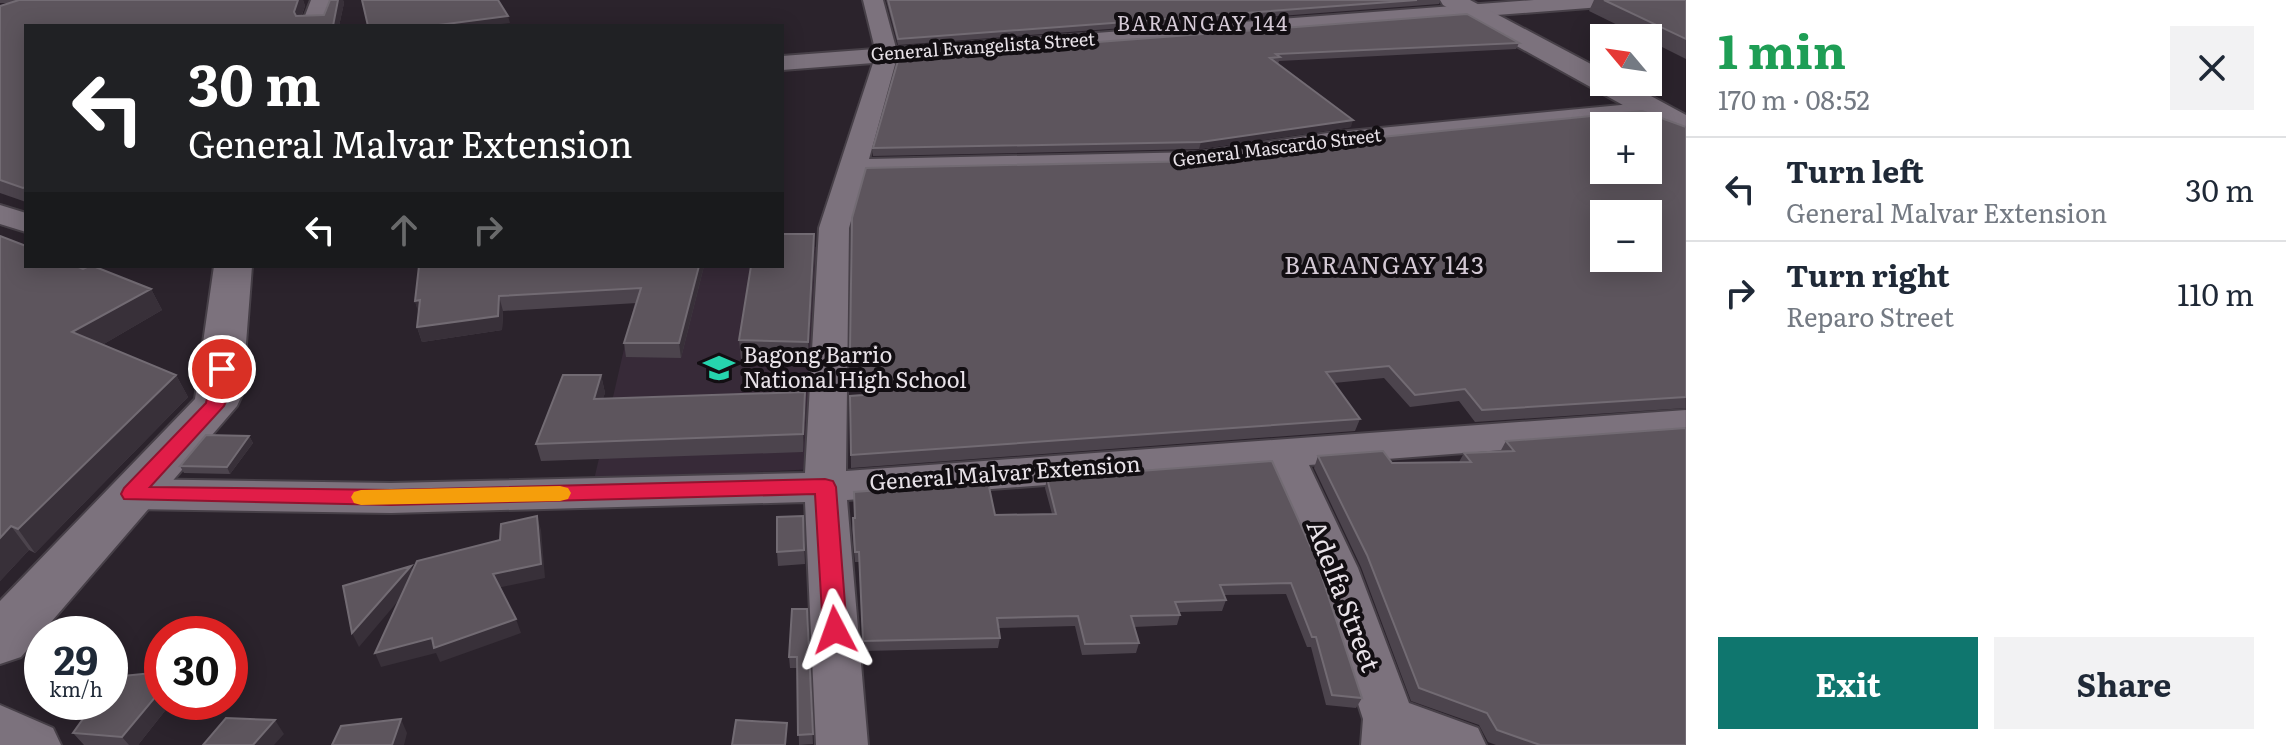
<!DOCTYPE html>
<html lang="en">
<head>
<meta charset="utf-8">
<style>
  :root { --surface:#fff; --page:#f2f2f3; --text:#1f2937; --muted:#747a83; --line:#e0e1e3; --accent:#0f766e }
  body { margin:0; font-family:Literata,serif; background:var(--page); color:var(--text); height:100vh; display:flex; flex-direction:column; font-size:30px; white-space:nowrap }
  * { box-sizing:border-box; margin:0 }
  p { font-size:26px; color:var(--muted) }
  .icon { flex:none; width:44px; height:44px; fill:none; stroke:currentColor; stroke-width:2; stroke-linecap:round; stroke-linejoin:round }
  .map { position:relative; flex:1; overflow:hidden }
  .sheet { display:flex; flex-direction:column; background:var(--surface); width:600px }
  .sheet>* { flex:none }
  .banner { position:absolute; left:24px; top:24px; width:760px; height:244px; border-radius:0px; box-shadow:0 4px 20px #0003; background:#202124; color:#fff; overflow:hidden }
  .needle { width:52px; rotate:299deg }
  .fabs { position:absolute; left:1590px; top:24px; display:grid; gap:16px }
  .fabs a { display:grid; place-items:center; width:72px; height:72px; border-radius:0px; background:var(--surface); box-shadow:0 4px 20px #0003; font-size:40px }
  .speed { position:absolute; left:24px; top:616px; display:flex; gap:16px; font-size:40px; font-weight:700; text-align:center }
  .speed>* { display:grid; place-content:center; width:104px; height:104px; border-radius:50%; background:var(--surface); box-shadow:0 4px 20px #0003; line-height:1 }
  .speed small { font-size:20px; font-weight:400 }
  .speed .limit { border:12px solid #d22; background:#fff; color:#111 }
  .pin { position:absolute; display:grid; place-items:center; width:68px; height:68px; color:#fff; margin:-34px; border:4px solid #fff; border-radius:50%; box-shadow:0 2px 8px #0007 }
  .me { position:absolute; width:88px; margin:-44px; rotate:356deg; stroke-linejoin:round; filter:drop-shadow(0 0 6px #0008) }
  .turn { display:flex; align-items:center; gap:28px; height:168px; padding:0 32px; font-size:36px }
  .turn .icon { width:104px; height:104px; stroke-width:2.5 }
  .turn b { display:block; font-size:56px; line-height:68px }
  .lanes { display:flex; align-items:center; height:76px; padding:0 32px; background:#0003; justify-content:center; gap:40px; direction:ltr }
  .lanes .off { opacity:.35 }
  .round { display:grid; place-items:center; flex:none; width:84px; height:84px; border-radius:0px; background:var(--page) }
  .summary { display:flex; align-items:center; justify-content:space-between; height:136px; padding:0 32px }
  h1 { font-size:48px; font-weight:700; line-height:60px; color:#1e9e55 }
  .primary-button { display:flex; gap:16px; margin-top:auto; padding:16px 32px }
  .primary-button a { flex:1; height:92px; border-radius:0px; background:var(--accent); color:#fff; font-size:32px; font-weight:700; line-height:92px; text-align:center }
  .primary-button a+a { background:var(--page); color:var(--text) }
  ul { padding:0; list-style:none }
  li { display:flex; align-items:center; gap:24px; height:104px; padding:0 32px; border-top:2px solid var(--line) }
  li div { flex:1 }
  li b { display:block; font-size:30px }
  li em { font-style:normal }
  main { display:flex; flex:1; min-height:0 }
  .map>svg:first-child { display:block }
  .built { fill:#372a38 }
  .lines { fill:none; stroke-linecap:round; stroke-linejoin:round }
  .minor-casing { stroke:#474048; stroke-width:4 }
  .tertiary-casing { stroke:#474048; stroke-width:4 }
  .minor { fill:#7c727d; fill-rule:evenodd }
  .tertiary { fill:#7c727d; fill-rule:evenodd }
  .wall { fill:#4c444d }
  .shaded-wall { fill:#383039 }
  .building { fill:#5d555d; stroke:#726b73; stroke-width:2; fill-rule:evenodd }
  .route { fill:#e11d48; stroke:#92132f; stroke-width:2 }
  .slow { fill:#f59e0b }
  .labels { text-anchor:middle; stroke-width:8; stroke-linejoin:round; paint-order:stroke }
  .far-street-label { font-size:18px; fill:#e8e2e8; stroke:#120e12 }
  .far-neighbourhood-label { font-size:20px; letter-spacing:2px; fill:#d4c9d5; stroke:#120e12 }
  .poi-label { font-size:22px; fill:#e8e2e8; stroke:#120e12; text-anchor:start }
  .street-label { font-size:22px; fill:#e8e2e8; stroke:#120e12 }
  .neighbourhood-label { font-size:24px; letter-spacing:2px; fill:#d4c9d5; stroke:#120e12 }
  .near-street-label { font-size:26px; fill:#e8e2e8; stroke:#120e12 }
</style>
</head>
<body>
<main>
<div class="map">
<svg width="1686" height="745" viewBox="0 0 1686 745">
  <rect width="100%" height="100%" fill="#2b232c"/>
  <path class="built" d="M782,247H824L815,469L594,480L643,266H782Z"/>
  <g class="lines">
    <defs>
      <path id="minor" d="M863,0H883L896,48L1534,0H1624L1614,6L896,61L869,159L1199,152L1328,133L1652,102L1661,104L1664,109L1661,114L1652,116L1328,149L1199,168L864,175L849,228L846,471L1686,410V436L1309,465L1358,568L1409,703L1478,728L1486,745H1361L1363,719L1314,568L1270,468L847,500L868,745H816L805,502L391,513L131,509L116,505L110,494L116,483L131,479L391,483L805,473L819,228L873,63L782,70V56L875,49Z
        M0,205L26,213V232L0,224Z
        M0,705L53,728L61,745H0Z"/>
      <path id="tertiary" d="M311,0H335L327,26H301Z
        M1440,0H1470L1604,71V82H1625L1686,115V136L1675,134L1443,5Z
        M214,266H252L242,395L237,406L21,657L0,664V601L195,399Z"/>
    </defs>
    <use href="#minor" class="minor-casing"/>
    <use href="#tertiary" class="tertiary-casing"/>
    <use href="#minor" class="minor"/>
    <use href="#tertiary" class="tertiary"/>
  </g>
  <path class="wall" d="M0,0H303L305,6L302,15H324L330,0H343L344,3L339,26H26V202L0,193V6L10,3H0Z
    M886,0H1440L1439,4L898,45Z
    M1594,0H1686V59L1648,40V38H1644L1589,11Z
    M1519,43L1516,49L1279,61L1278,64L1351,127L1199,149L873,156V148L899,57Z
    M1686,127V408L1475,422L1459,401L1410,407L1384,378L1334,383L1360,419L1355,431L851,468L850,396L862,395V361H850L852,218L1202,161Z
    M814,234L815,252L808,360L741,359L739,340Z
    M26,266L151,289L162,310L102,345L176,375L188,397L35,553L29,550L0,581Z
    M704,266L681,358L626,357L624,343L637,303L503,311L502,330L422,342L417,327L419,313L415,301Z
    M601,375L605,393L603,398L806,409L803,452L541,461L536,444Z
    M1686,428V745H1496L1488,742L1479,725L1411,701L1361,567L1314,468L1318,456L1392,463L1459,462L1464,453L1500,452L1506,441Z
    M249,436L253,443L230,474L184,473L180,466Z
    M1272,461L1362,698L1356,708L1326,705L1311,647H1307L1286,594L1224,595L1226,600L1222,611L1179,612L1180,615L1177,625L1134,627L1139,643L1136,653L1082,655L1075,626L998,628L1000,638L998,648L863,651L859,562H855L852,529L853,518H855L854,492L995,515L1052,514L1045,488L1047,478Z
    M803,516L805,564L778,566L777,552Z
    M807,609L813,744L799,745L797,668H790L789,657Z
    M162,702H172L138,745H84L73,733Z"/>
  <path class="shaded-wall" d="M298,0H303L305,6L298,25L294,12Z
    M338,0H343L344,3L339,26H333Z
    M508,16L510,23L485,26H431Z
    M1353,120L1351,127L1199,149L1201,142Z
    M814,234L815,252L808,360V342Z
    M699,266H704L681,358L679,343Z
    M151,289L162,310L85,355L72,332Z
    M499,296L503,311L502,330L422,342L417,327Z
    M420,300L419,316L415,301Z
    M176,375L188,397L35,553L18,529Z
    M601,375L605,393L597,416L594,399Z
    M805,392L806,409L803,452V434Z
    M249,436L253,443L230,474L227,467Z
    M537,516L541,530L545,578L497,588L493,574Z
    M11,526L29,550L0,581V538Z
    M411,566L416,580L359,647L352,633Z
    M516,619L521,633L440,662L436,653L381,667L375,653Z
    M162,689V702H172L138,745H129L122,737Z
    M401,719L407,733L404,745H392Z
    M275,720L284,734L274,745H253Z"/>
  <path class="building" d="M19,0H298L294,12L296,16L324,15L330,0H338L333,26H26V187L23,188L0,180V6Z
    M362,0H498L508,16L431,26H368Z
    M888,0H1417L898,39Z
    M1604,0H1686V39Z
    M1467,14L1519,43L1276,54L1280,57L1270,58L1353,120L1201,142L873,148L899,57Z
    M1642,111L1686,127V397L1482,410L1465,389L1415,395L1389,366L1326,372L1360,419L851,455L850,396L863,395L862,349H850L852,218L866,168L1202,161L1332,142ZM1604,126H1648V170H1604ZM1604,214H1648V258H1604Z
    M782,234H814L808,342L739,340L751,266H782Z
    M0,236L26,246V266H76L83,269L89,266H93L151,289L72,332L176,375L18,529L11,526L0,538Z
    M419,266H699L679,343H624L641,288L499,296L498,316L417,327L420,300L415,301Z
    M563,375H601L594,399L805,392L803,434L536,444Z
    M1686,428V745H1540L1497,730L1487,713L1419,688L1367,555L1318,456L1383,451L1392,463L1471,462L1464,453L1514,451L1506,441Z
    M206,435L249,436L227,467L180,466Z
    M1272,461L1316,559L1362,698L1332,695L1316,637H1312L1291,583L1220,585L1226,600L1175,602L1180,615L1131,616L1139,643L1085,644L1078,616L997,618L1000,638L863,641L859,552H855L853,518H855L854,492L988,482L995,515L1056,514L1047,478Z
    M537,516L541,564L493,574L516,619L434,648L432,638L375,653L417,561L500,540L501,524Z
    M803,516L804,550L777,552V517Z
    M411,566L352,633L343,586Z
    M792,609H807L813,734L798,735L797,657H789Z
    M162,672V689L122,737L73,733L95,702H110V681L113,677Z
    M226,718L275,720L253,745H203Z
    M401,719L392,745H332L341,726Z
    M736,720L787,723L785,745H732Z"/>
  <path class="route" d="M222,363L231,369L229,395L224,406L150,487L391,490L825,479L833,481L836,487L847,630L843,637L835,640L826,637L823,630L815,494L391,505L124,499L121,494L124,488L206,403L213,369Z"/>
  <path class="slow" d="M560,486L568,488L571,493L568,499L560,501L361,505L354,503L351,497L354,492L361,490Z"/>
  <defs>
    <symbol id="school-bare" viewBox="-9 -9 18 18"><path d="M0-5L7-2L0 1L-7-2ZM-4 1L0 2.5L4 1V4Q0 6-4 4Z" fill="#26d5ae" stroke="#120e12" stroke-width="2.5" paint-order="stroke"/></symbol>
  </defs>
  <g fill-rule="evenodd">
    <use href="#school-bare" x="697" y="346" width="44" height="44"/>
  </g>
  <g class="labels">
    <g class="far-street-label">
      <text transform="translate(983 47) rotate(-4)" y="6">General Evangelista Street</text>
      <text transform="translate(1277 148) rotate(-7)" y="6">General Mascardo Street</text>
    </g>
    <g class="far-neighbourhood-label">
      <text x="1203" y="31">BARANGAY 144</text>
    </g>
    <g class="poi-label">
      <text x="743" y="363">Bagong Barrio<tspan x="743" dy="25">National High School</tspan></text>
    </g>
    <g class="street-label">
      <text transform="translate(1005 473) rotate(-4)" y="8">General Malvar Extension</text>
    </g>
    <g class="neighbourhood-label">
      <text x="1385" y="274">BARANGAY 143</text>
    </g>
    <g class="near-street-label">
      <text transform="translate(1343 596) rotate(69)" y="9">Adelfa Street</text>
    </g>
  </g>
</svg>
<div class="fabs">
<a><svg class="needle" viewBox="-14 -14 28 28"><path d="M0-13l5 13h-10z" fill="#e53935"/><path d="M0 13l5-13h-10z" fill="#747a83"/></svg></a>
<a>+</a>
<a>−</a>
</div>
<div class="speed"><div>29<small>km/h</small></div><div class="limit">30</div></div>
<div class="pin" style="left:222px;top:369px;background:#d93025"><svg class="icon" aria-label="arrive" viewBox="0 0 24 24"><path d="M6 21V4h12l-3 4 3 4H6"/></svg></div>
<svg class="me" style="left:835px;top:630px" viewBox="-20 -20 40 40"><path d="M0-17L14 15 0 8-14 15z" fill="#e11d48" stroke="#fff" stroke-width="4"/></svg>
<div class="banner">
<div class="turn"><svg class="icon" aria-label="left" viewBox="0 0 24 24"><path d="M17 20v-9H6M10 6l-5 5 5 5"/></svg><div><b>30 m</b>General Malvar Extension</div></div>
<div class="lanes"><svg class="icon" aria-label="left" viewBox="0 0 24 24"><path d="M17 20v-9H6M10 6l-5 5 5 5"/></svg><svg class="icon off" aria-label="ahead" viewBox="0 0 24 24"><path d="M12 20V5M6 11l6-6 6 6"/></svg><svg class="icon off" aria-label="right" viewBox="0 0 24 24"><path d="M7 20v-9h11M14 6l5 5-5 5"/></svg></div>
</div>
</div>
<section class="sheet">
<div class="summary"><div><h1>1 min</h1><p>170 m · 08:52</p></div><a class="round"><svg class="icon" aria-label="close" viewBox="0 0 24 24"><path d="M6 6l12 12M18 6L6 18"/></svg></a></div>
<ul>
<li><svg class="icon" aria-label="left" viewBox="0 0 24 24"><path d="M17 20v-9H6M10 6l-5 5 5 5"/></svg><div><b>Turn left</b><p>General Malvar Extension</p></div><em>30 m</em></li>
<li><svg class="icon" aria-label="right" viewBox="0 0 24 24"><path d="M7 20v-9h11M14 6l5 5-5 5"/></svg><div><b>Turn right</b><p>Reparo Street</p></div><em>110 m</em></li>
</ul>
<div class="primary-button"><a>Exit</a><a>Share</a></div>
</section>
</main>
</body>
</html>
